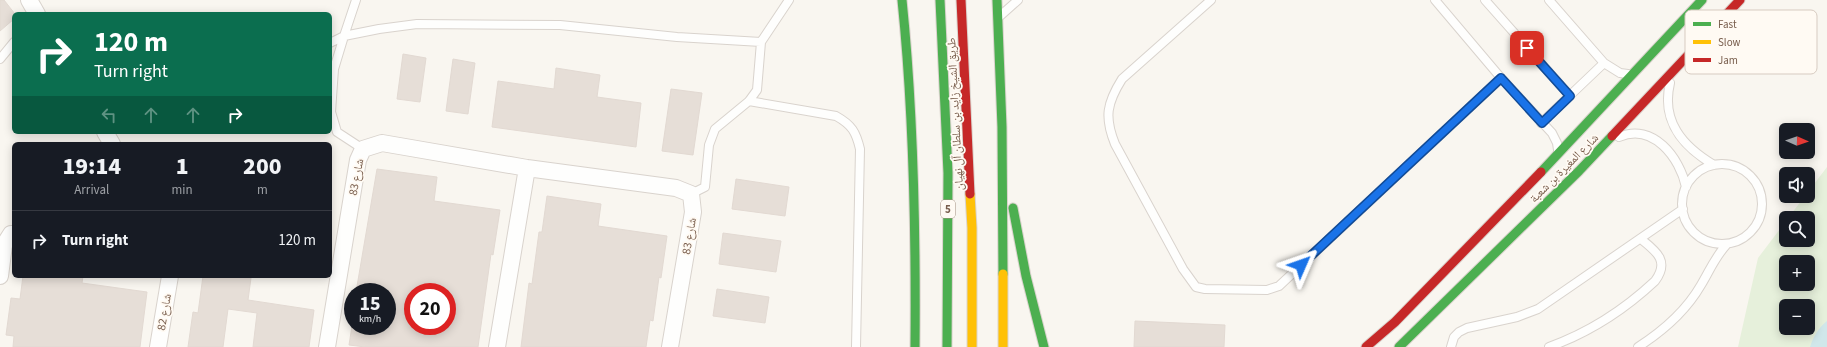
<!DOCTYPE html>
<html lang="en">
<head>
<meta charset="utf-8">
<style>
  :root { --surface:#171b24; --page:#242831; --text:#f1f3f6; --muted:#9ea1a6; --line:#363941 }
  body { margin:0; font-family:"Source Sans 3","Noto Naskh Arabic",sans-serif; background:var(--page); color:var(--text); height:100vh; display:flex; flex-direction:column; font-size:15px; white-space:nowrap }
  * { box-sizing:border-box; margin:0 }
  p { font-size:13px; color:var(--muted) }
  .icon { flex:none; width:22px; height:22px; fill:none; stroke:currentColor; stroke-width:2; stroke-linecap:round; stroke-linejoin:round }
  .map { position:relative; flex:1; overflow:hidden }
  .side { position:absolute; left:12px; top:142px; width:320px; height:136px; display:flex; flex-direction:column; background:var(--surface); border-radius:6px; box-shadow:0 2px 10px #0003 }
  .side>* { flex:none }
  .guide { position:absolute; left:12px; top:12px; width:320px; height:122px; border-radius:6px; box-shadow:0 2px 10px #0003; background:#0b6e4f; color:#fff; overflow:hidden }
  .needle { width:26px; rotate:92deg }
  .controls { position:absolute; left:1779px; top:123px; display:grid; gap:8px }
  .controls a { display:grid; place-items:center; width:36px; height:36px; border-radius:6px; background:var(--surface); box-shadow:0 2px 10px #0003; font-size:20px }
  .speed { position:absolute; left:344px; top:283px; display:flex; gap:8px; font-size:20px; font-weight:700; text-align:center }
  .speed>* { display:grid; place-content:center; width:52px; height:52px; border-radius:50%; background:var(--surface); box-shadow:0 2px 10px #0003; line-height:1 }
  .speed small { font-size:10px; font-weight:400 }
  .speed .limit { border:6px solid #d22; background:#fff; color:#111 }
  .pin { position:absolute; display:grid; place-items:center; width:34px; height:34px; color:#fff; margin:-17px; border-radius:8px; box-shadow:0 2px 6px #0006 }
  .me { position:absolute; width:44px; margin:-22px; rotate:47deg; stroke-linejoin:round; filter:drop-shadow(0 0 3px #0008) }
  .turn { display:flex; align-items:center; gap:14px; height:84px; padding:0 16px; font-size:18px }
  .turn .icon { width:52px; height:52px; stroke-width:2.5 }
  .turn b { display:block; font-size:28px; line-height:34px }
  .lanes { display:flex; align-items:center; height:38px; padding:0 16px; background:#0003; justify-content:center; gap:20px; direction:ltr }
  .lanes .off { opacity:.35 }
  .eta { display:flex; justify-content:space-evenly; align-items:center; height:68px; text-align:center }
  .eta b { font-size:24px; font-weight:800; line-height:28px }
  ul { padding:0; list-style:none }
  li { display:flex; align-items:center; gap:12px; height:60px; padding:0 16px; border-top:1px solid var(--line) }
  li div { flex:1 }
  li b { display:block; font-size:15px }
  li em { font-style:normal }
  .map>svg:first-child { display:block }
  .green { fill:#e6f0db; fill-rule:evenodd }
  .water { fill:#d0e7ea }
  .building { fill:#e6ded7; stroke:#e2d9d2; fill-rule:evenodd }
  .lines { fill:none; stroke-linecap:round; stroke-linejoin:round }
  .lane-casing { stroke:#d9d3cd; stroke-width:10 }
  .street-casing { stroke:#d9d3cd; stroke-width:18 }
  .fast-casing { stroke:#dad3cd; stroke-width:11 }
  .slow-casing { stroke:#dad3cd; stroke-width:11 }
  .jam-casing { stroke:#dad3cd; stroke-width:11 }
  .lane { stroke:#fefefd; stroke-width:8 }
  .street { stroke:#fefefd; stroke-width:16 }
  .fast { stroke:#4caf50; stroke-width:9 }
  .slow { stroke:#ffc107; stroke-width:9 }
  .jam { stroke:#c62828; stroke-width:9 }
  .route-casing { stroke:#114b97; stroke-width:10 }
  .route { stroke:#1a73e8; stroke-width:7 }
  .labels { text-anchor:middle; stroke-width:3.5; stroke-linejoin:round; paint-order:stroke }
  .shield { fill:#fffaf3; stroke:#a18d7f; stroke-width:1 }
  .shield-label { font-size:11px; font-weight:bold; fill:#795e4d }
  .street-label { font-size:12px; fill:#795e4d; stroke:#fffaf3 }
  .key { fill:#fffaf3; stroke:#d7cbc1; stroke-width:1 }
  .key-label { font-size:11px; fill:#795e4d }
</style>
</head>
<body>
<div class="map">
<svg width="1827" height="347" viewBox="0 0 1827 347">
  <rect width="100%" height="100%" fill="#f9f6f0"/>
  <path class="green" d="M1827,167V347H1738L1758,258L1786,221V240H1808V218H1788L1805,196H1808V192ZM1786,262H1808V284H1786ZM1786,306H1808V328H1786Z"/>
  <path class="water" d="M1827,321V347H1810C1813,337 1819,327 1827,321Z"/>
  <path class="building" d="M0,0H4L15,14L14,19L0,31Z
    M403,54L426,58L420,102L397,99Z
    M453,59L475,63L468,114L446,111Z
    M556,68L600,75L597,97L641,103L636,147L492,127L498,81L554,89Z
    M671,89L702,93L693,155L662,151Z
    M377,169L437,177L434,201L500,210L493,255L491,254L478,347H365L349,345L352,326H387V292H356ZM413,292H447V326H413Z
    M736,179L789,187L785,216L732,209Z
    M547,196L601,204L598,226L667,236L661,278L659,277L653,321L650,320L646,347H521L529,283L532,284L539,232H542Z
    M723,233L781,241L776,272L719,264Z
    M23,276H83L82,283L147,292L140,347H13L14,336L6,335L11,298L20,299Z
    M203,276L251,278L248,300L314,310L309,347H253L257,313L228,309L223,347H188L193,312L198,313Z
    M717,289L769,297L765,323L713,316Z
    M1135,321L1225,325L1224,347H1134Z"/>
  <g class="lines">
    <defs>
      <path id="lane" d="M1211,0L1122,79C1107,103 1104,117 1115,144L1183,269L1196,287L1205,289L1267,290L1279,286L1501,78
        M1435,0L1501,78L1552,133L1557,143L1558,150
        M1485,0L1570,96
        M1549,0L1604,63L1620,73L1628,74
        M1000,16L1018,0
        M330,43L344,36L356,0
        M0,59L14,42
        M1670,83C1661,121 1682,146 1714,165
        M749,101L836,116C852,125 856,132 860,149L856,347
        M1541,123L1604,63
        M1619,137C1653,122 1680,158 1686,187
        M363,149L337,132L331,112L334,69L344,36L379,29L417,24L560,25L677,37L761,42
        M1682 204a40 40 0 1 1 80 0a40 40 0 1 1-80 0Z
        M691,194L705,187L709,145L715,129L749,101L757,90L761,42L789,0
        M1451,347L1454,337L1459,332L1467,328L1517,317L1538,309L1683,209
        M1549,347C1588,333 1624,310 1655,281C1670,261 1656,251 1641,239
        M1638,347C1663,331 1686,311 1701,285C1710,270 1715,257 1727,244"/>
      <path id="street" d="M29,0L37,14
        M105,132L112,144
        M0,276L4,245L11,234H14
        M158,347L170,276
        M327,347L358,160L363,149L382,143L527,168L676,188L691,194L693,212L670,347
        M497,347L527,168"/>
      <path id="fast" d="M902,0C914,116 916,231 915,347
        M940,0L948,173L947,347
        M997,0L1002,127L1003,274
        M1541,172L1702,0
        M1013,208L1026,276L1044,347
        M1399,347L1579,171L1612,136"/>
      <path id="slow" d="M970,194L972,228V347
        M1003,274V347"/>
      <path id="jam" d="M961,0L970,194
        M1612,136L1740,0
        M1366,347L1395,322L1541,172"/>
    </defs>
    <use href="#lane" class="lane-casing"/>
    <use href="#street" class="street-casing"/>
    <use href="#fast" class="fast-casing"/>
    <use href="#slow" class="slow-casing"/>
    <use href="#jam" class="jam-casing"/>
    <use href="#lane" class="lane"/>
    <use href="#street" class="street"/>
    <use href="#fast" class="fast"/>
    <use href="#slow" class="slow"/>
    <use href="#jam" class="jam"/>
  </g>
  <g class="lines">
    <defs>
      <path id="route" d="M1301,265L1501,78L1542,123L1570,96L1527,48"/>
    </defs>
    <use href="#route" class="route-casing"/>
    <use href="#route" class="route"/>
  </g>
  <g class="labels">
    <rect class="shield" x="941" y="200" width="14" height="18" rx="3"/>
    <g class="shield-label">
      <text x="948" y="213">5</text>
    </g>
    <g class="street-label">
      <text transform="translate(955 114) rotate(-93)" y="4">طريق الشيخ زايد بن سلطان آل نهيان</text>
      <text transform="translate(1564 168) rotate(-45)" y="4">شارع المغيرة بن شعبة</text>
      <text transform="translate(356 177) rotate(-79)" y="4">شارع 83</text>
      <text transform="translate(689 236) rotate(-80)" y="4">شارع 83</text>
      <text transform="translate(164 312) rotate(-80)" y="4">شارع 82</text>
    </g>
  </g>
  <rect x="1685" y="10" width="132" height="64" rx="6" class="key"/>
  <rect x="1693" y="22" width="18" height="4" fill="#4caf50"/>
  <rect x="1693" y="40" width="18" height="4" fill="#ffc107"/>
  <rect x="1693" y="58" width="18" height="4" fill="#c62828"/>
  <g class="key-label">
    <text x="1718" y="28">Fast</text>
    <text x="1718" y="46">Slow</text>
    <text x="1718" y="64">Jam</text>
  </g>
</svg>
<div class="controls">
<a><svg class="needle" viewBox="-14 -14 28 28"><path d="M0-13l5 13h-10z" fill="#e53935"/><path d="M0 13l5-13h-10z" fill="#9ea1a6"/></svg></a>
<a><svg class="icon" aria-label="sound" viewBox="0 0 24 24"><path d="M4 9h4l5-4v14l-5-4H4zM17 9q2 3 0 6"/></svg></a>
<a><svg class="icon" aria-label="search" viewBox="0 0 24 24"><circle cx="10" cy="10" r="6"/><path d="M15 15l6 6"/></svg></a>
<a>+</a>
<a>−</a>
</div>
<div class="speed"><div>15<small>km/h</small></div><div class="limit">20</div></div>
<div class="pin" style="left:1527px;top:48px;background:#d93025"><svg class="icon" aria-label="arrive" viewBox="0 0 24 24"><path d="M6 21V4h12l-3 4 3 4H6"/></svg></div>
<svg class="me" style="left:1301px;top:265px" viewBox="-20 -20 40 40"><path d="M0-17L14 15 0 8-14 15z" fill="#1a73e8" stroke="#fff" stroke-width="4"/></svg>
<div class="guide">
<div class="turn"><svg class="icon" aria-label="right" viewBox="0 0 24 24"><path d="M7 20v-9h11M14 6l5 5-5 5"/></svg><div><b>120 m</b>Turn right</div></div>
<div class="lanes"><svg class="icon off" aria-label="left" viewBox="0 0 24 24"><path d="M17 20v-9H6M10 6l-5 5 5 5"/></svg><svg class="icon off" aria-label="ahead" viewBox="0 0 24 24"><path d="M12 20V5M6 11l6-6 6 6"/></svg><svg class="icon off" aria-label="ahead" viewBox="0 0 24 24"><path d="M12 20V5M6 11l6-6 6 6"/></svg><svg class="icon" aria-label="right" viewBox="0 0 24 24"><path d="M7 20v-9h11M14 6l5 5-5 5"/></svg></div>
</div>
<section class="side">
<div class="eta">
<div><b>19:14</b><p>Arrival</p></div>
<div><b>1</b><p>min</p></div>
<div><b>200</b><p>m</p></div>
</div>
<ul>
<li><svg class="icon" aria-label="right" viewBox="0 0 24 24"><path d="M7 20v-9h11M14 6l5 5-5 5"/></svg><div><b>Turn right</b></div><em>120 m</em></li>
</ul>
</section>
</div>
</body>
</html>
